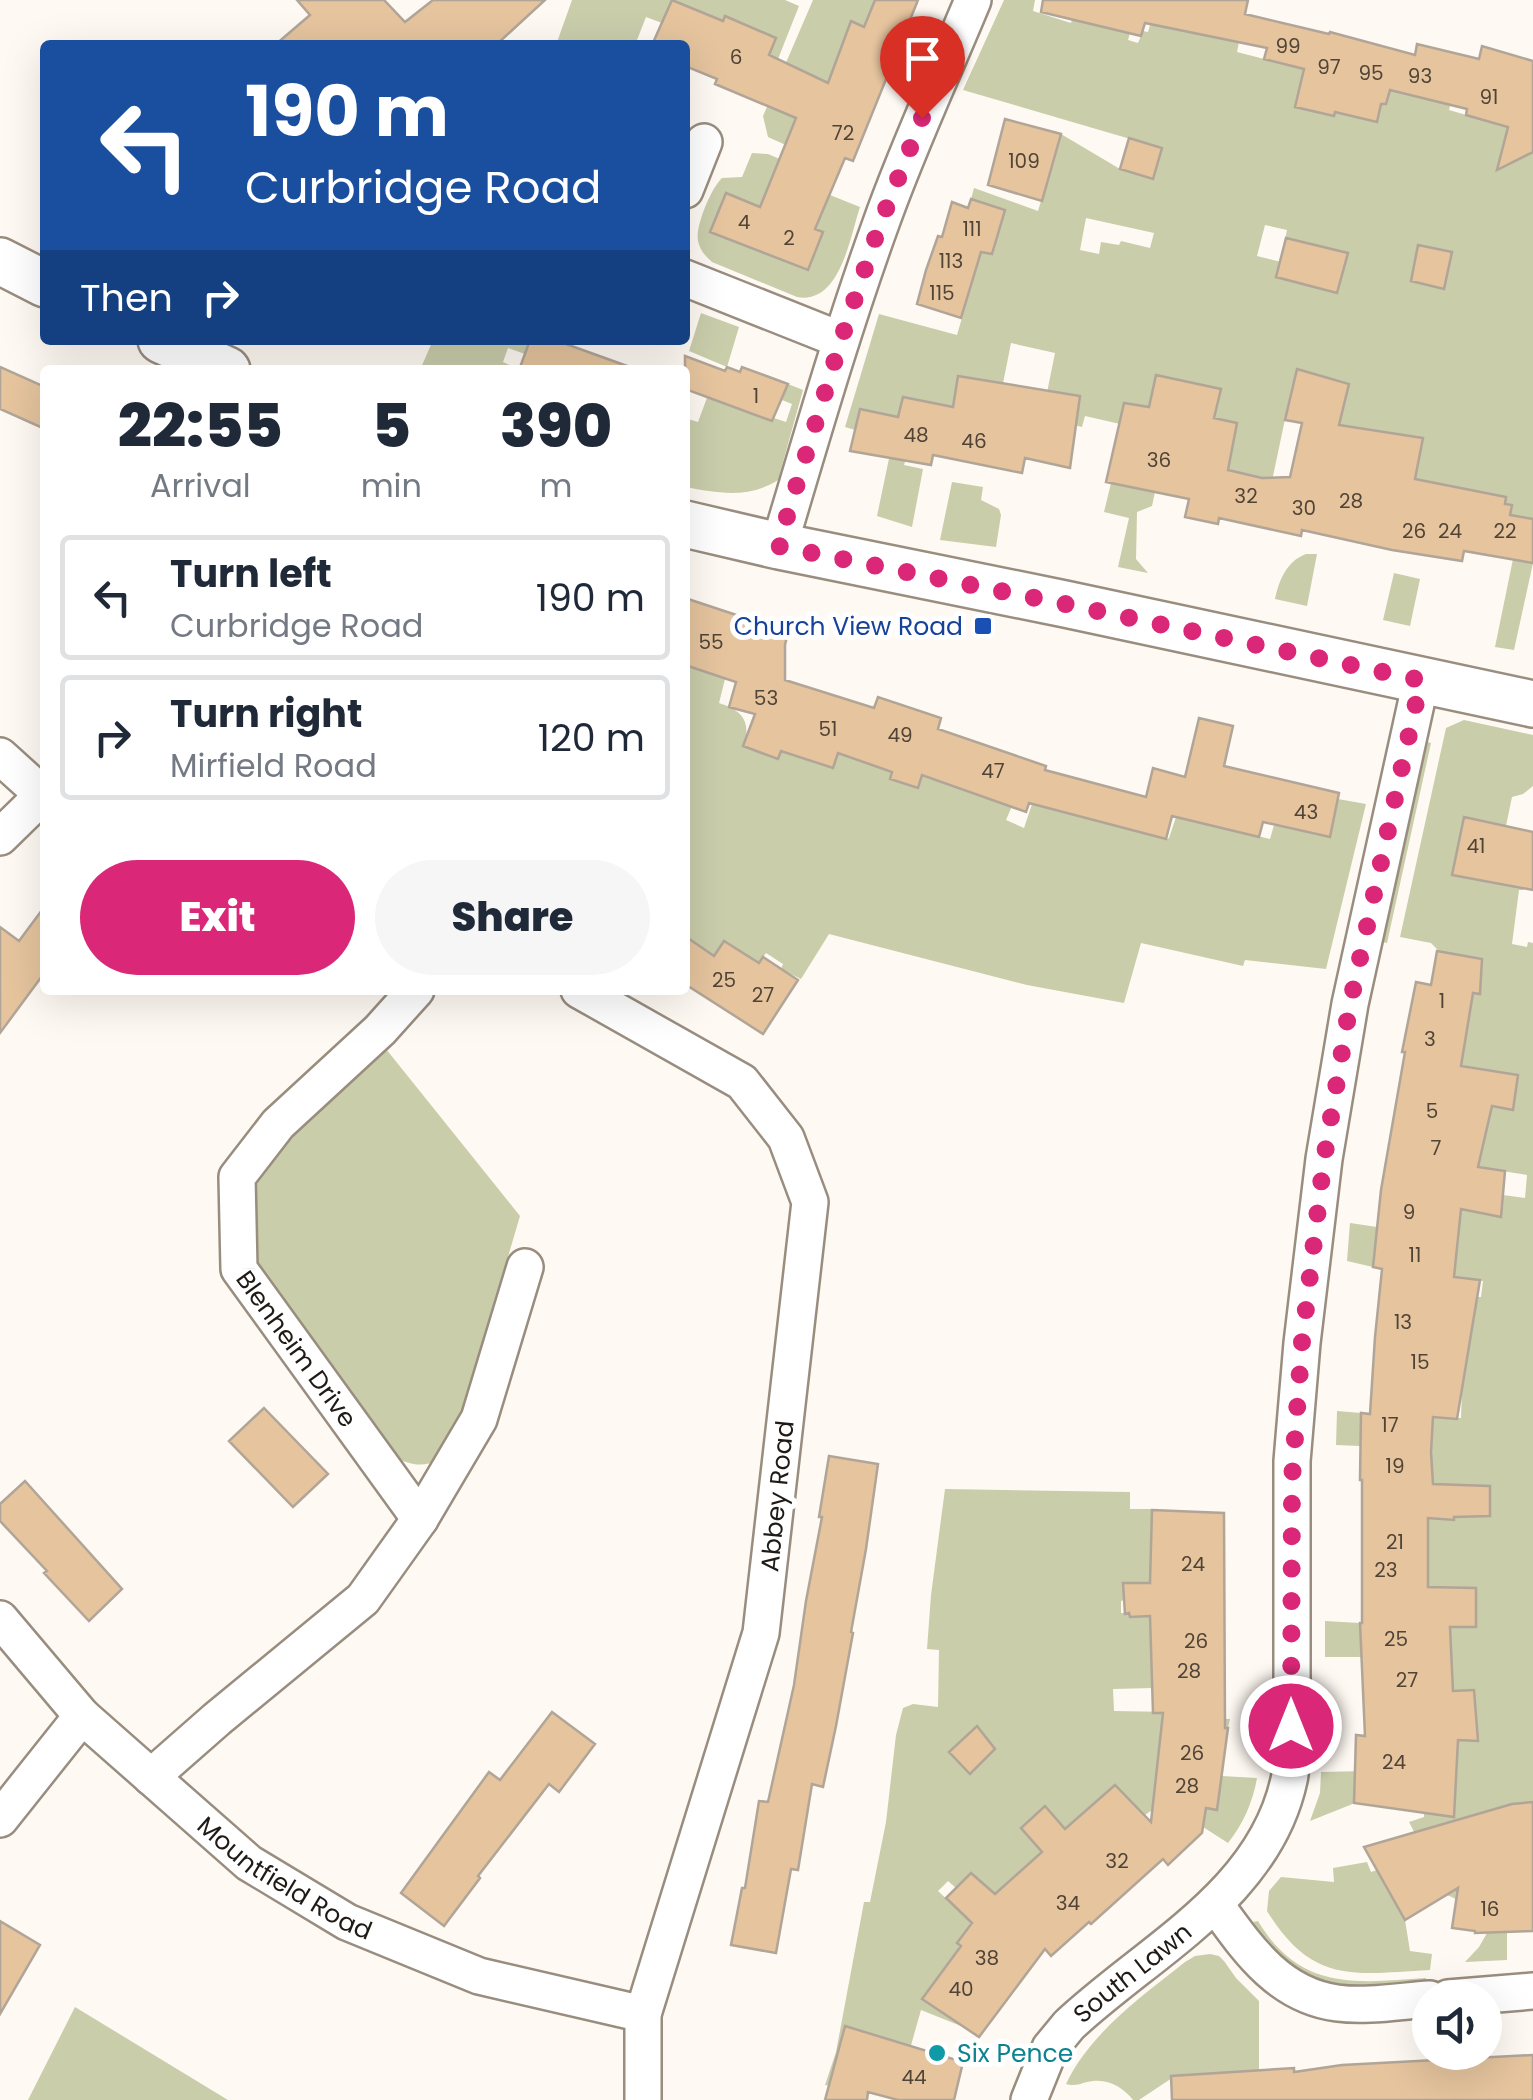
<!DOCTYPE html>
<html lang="en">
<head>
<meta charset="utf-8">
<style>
  :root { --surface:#fff; --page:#f6f6f7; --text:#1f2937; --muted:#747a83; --line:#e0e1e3; --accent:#db2777 }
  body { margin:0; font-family:Poppins,sans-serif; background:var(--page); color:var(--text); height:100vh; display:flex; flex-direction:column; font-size:38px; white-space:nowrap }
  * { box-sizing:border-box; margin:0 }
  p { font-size:32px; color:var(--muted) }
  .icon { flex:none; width:55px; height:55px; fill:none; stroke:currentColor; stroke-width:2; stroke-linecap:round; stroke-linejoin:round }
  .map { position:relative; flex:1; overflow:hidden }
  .side { position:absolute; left:40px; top:365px; width:650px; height:630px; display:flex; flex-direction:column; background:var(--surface); border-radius:10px; box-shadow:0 10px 40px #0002 }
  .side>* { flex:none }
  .hud { position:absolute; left:40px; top:40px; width:650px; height:305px; border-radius:10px; box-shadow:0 10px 40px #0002; background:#1a4fa0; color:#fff; overflow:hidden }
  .controls { position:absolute; left:1412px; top:1980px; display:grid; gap:20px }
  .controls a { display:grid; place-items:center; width:90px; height:90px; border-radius:50%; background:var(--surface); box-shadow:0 10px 40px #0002; font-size:50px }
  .pin { position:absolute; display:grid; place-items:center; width:85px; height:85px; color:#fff; margin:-102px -42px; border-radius:50% 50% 50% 0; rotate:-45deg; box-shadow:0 0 10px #0007 }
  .pin .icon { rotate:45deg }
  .me { position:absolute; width:110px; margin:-55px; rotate:0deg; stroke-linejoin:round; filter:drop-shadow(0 0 8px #0008) }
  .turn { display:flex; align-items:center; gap:35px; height:210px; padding:0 40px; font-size:45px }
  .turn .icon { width:130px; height:130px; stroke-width:2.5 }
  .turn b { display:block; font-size:70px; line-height:85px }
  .then { display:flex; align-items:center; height:95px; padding:0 40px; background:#0003; gap:20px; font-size:38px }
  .eta { display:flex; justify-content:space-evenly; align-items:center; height:170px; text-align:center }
  .eta b { font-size:60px; font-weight:800; line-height:70px }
  .action { display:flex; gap:20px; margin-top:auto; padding:20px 40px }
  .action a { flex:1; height:115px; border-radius:60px; background:var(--accent); color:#fff; font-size:40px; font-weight:800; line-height:115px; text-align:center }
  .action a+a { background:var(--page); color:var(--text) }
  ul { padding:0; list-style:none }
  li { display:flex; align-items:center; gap:30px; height:125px; margin:0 20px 15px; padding:0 20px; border:5px solid var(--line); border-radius:10px }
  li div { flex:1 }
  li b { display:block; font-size:38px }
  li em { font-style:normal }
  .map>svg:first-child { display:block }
  .green { fill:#c9cdaa; fill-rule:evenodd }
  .building { fill:#e5c49e; stroke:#b1a597; stroke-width:2.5 }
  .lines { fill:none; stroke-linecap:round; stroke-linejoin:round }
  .minor-casing { stroke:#998d7f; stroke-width:40 }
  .major-casing { stroke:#998d7f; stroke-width:50 }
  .minor { stroke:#fff; stroke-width:35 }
  .major { stroke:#fff; stroke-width:45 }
  .route { stroke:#db2777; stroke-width:18; stroke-dasharray:0 32.4 }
  .transit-dot { fill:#1a4fb4; stroke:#fff; stroke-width:4 }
  .culture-dot { fill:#0f9aa8; stroke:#fff; stroke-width:4 }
  .labels { text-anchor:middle; stroke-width:10; stroke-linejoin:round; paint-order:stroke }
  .number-label { font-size:20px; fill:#504437 }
  .transit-label { font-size:25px; fill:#164399; stroke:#fff; text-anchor:end }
  .street-label { font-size:25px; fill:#1f1a15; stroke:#fff }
  .culture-label { font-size:25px; fill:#0d838f; stroke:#fff; text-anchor:start }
</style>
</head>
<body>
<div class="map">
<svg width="1533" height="2100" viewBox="0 0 1533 2100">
  <rect width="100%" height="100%" fill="#fff9f3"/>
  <path class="green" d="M572,0H672L662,23L646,17L635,45H556Z
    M674,0H785L799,6L778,59L769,55L776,38L723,21Z
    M813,0H875L864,27L852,22L847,33L897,55L895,60L846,40L810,156L768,137L763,116Z
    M1004,0H1035L1033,11L1071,23L1076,4L1130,33L1128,40L1138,43L1143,31L1148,32L1151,21L1239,42L1237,52L1304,69L1295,107L1333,116L1338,98L1377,122L1381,104H1386L1390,90L1460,65L1449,110L1508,127L1502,151L1508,157L1517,160L1530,151L1533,152V520L1510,515L1512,505L1496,502L1400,508L1309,390L1292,386L1272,481L1228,470L1237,423L1204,415L1189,499L1177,497L1190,440L1085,416L1082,427L1070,424L1039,432L1055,353L1011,343L995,424L926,402L903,397L898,417L855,430L845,427L879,314L957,335L981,252L993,254L1005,211L971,199L974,188L1038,211L1061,134L1120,169L1152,179L1161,148L963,90ZM1086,218L1154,233L1150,248L1121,241L1119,245L1101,242L1099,254L1080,250ZM1265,225L1287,230L1285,240L1308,246L1302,267L1257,256Z
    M752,153L768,154L834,182L830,195L860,207C850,237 840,305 797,297L712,262C705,256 700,250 698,241C695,227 711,188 722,178L742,177ZM726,193L822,232L808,270L711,231Z
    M701,313L739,327L727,367L689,351Z
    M433,340H530L525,354L508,348L503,362L520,370H420Z
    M718,368L730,399L728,405L772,421L774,418L786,422L792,404L782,400L788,384L803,390L778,480C748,499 718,493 685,487V418L698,422Z
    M892,444L909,448L904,465L923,469L912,527L877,516Z
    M952,482L983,487L981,500L999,509L1001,515L996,547L940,540Z
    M1111,483L1155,492L1152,506L1137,512L1136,559L1148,573L1118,567L1129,518L1104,512Z
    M1306,554H1317L1307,606L1275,599C1279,580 1287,561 1306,554Z
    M1513,559L1533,563L1514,650L1495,647Z
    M1394,573L1420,579L1410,626L1383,620Z
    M685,665L725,679L719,703C743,711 751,721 744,746L777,759L782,747L809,760L832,768L838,753L895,764L890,779L918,788L922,776L961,789L1015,799L1006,820L1024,828L1032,804L1166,839L1169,838L1176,817L1270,839L1274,825L1329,837L1338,799L1366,804L1326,969L1245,960L1243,966L1141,943L1124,1003L1027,985L829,934L801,979L781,969L783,964L766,953L754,971L733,957L738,949L724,941L714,956L685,936Z
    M1464,720L1533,735V786L1523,794L1512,797L1506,826L1464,818L1452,875L1478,880L1481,868L1525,878L1523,890H1519L1512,944L1527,947L1528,942L1533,943V1861L1456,1899L1447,1895L1409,1822L1424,1817V1772L1476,1723L1474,1691H1457L1439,1700L1432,1621L1453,1627H1476V1588L1409,1587L1427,1532L1431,1452L1426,1416L1461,1418L1462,1389L1473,1297H1481L1483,1281L1433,1274L1445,1206L1501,1217L1503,1195L1525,1198L1527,1175L1458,1164L1459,1155L1481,1157L1488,1122L1470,1103L1512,1109L1518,1075L1461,1065L1464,1050L1454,1047L1470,1009L1473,993H1480L1431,943L1400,937L1446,728Z
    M1424,741L1431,743L1387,943L1378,941Z
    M386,1049L520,1216L452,1447C436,1468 415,1469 393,1456L281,1307L257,1262L250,1215L254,1174L273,1138Z
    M1350,1223L1377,1227L1373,1267L1347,1261Z
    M1337,1411L1361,1413L1360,1446L1336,1445Z
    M945,1489L1130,1492V1509H1152V1530L1162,1584L1123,1583L1124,1600L1121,1601V1613H1129L1131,1617L1169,1616L1151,1653L1152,1688L1113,1689L1114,1711L1172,1712V1718L1230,1719L1228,1728L1195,1723L1157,1764L1154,1796L1168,1799L1145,1815L1115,1785L1090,1806L1079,1845L1047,1809L1034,1816L1021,1828L1042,1852L1022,1870L1038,1888L999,1898L971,1874L956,1888L948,1881L938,1891L972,1923L970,1952L942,1972L922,1999L961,2026L921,2010L904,2070L892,2098L825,2085L836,2052L864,1902H870L886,1822L896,1735L903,1708L913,1704L938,1707L939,1650L927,1649L931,1595Z
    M1325,1621L1360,1623L1361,1657H1325Z
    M1364,1771L1355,1792V1803L1310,1821L1320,1793L1321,1772Z
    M1222,1776L1257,1778C1253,1802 1243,1824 1228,1843L1203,1827L1206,1808L1217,1809Z
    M1367,1862L1371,1872L1377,1870L1405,1920L1410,1951L1432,1954L1430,1970C1354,1974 1313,1985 1267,1911L1269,1891L1281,1877L1334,1882L1333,1868Z
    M1258,1921C1300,1991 1355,1983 1426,1978V1983C1401,1985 1371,1991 1347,1988C1306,1982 1272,1958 1253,1922Z
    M1507,1932V1960L1465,1962L1479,1947L1487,1933Z
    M1210,1954L1219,1956L1224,1961L1236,1978L1259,2001V2071L1226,2073V2076H1212L1213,2100H1190L1175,2076L1139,2100H1133C1124,2088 1109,2079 1093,2081C1082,2082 1078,2087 1066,2084C1091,2032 1141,1997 1185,1962L1195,1956Z
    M75,2007L228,2100H28Z"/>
  <path class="building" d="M297,0H384L405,22L433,0H545L496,45H275L310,15Z
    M672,0L723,21L725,16L776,38L769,55L828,83L851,21L864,27L875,0H918L853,161L845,158L815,229L823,232L808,270L710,232L726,193L760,207L796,118L715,84L717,79L685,66V45H652Z
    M1043,0H1248L1245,14L1329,34L1330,32L1415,55L1417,44L1479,59L1482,46L1533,61V152L1497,170L1508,127L1466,115L1467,109L1390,90L1386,104H1381L1377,122L1335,112L1334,116L1295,107L1304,69L1264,59L1267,48L1145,23L1141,36L1041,12Z
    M1005,119L1061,134L1042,201L988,185Z
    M1129,138L1162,148L1153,179L1120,169Z
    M971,199L1005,210L992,254L981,252L961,318L917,304L926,270L938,236L942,237L952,202L968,208Z
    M1286,238L1348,253L1337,293L1276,277Z
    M1418,245L1452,252L1444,289L1411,281Z
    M530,340H555L627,366V370H519Z
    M685,356L725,371L727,367L740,372L742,367L788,384L772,421L685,389Z
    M0,367L45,387V429L0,409Z
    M1297,369L1349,384L1339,425L1423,438L1415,479L1506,497L1505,504L1512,505L1510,515L1533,519V563L1464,551L1462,561L1392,550L1302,530L1301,536L1219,518L1218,524L1185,517L1189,499L1106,482L1124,403L1149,407L1156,375L1221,389L1214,418L1237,423L1228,470L1262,478L1290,477L1302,423L1285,420Z
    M958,376L1080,396L1070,468L1025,458L1022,473L933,455L931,465L850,451L860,409L898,417L903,397L953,407Z
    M685,598L788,632L785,645V680L874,708L878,697L941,718L938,729L1046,766L1045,770L1146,797L1153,768L1185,777L1199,718L1233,726L1224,766L1339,793L1330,837L1263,822L1259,837L1172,816L1166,839L1029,803L1026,812L922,775L918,788L890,779L892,772L838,753L833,768L781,751L778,759L743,746L755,714L729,707L736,682L685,665Z
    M1464,817L1533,832V890L1452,875Z
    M45,906V972L0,1033V927L19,941Z
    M685,936L714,956L724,941L759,963L763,957L798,980L763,1034L685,984Z
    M1437,951L1482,959L1480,994L1473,993L1461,1066L1518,1075L1513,1110L1492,1106L1478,1167L1505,1171L1501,1217L1461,1209L1454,1277L1480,1280L1457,1419L1433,1417L1431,1452L1433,1484L1490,1486V1516L1454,1517V1520L1428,1518V1587L1476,1588V1627H1450L1453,1691L1474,1690L1478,1741L1458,1740L1454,1817L1354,1803L1356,1735L1365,1736L1360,1623H1362V1480H1360L1361,1413L1370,1414L1375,1337L1382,1269L1373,1267L1381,1190L1405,1052H1402L1416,982L1431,985Z
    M264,1408L328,1474L293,1507L229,1441Z
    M829,1456L878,1464L866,1549L851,1632L853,1633L836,1726L823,1787L812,1784L798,1870L791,1869L776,1953L731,1945L742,1888H745L759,1801L768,1802L794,1685L806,1601L822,1517H819Z
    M25,1481L122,1589L89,1621L44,1573L47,1571L0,1521V1504Z
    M1152,1510L1224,1513L1225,1728H1228L1217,1810L1206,1808L1202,1833L1168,1865L1163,1859L1091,1924L1089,1922L1051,1956L1045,1949L979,2037L922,1999L961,1946L957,1943L972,1923L946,1898L971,1873L995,1894L1042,1852L1021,1828L1045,1806L1065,1829L1115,1785L1151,1822L1163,1713H1153L1150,1616L1130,1617L1129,1613L1125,1614L1123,1583H1150Z
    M552,1712L595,1744L559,1792L549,1784L478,1876L480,1878L444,1926L401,1893L489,1772L500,1780Z
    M977,1726L995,1749L970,1774L949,1752Z
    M1533,1802V1931L1475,1933V1931L1452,1928L1458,1888L1405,1920L1364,1847L1512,1804Z
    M0,1921L40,1945L0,2014Z
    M845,2026L963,2062L954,2100H898L868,2092L867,2100H825Z
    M1533,2055V2100H1172L1171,2076L1294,2068V2072L1342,2065Z"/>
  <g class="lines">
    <defs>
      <g id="minor">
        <path d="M685,190L704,142"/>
        <path d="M685,278L841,340"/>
        <path d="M779,546C811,439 842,331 880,226C907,149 942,75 973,0"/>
        <path d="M0,756L43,795"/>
        <path d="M0,837L45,793"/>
        <path id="s1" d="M416,990L380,1030L278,1124L237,1177L239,1269L420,1519"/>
        <path d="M579,990L742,1082L786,1138L810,1202L761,1633L643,2014V2100"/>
        <path id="s2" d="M0,1619L82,1716L249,1863L347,1922L479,1976L643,2014"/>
        <path d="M151,1777L217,1719L363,1599L420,1519L479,1419L525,1267"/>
        <path d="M0,1819L82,1716"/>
        <path d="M1215,1904C1247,1948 1278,1995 1337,2003C1367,2007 1400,2001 1430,1999"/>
        <path d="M1448,1998L1533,1991"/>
        <path id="s3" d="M1029,2100L1050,2048L1069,2025C1148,1951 1264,1895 1289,1780C1292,1768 1291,1754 1292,1741V1461L1302,1343L1324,1159L1350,1004L1421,681"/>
      </g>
      <path id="major" d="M0,261L45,284
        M161,340L227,370
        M685,524L779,546L1065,604L1533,704"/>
    </defs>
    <use href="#minor" class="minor-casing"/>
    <use href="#major" class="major-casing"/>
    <use href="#minor" class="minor"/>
    <use href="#major" class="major"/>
  </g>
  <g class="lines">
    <path class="route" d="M922,118L880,224L841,340L778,546L1065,604L1421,680L1350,1004L1324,1159L1302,1342L1292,1479L1291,1726"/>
  </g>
  <rect class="transit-dot" x="973" y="616" width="20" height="20" rx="5"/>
  <circle class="culture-dot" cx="937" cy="2053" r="10"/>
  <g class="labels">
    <g class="number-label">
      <text x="1288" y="53">99</text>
      <text x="736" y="64">6</text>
      <text x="1329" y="74">97</text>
      <text x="1371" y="80">95</text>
      <text x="1420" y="83">93</text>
      <text x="1489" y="104">91</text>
      <text x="843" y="140">72</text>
      <text x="1024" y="168">109</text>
      <text x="744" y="229">4</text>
      <text x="972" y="236">111</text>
      <text x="789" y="245">2</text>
      <text x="951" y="268">113</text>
      <text x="942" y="300">115</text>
      <text x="756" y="403">1</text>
      <text x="916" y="442">48</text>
      <text x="974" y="448">46</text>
      <text x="1159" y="467">36</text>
      <text x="1246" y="503">32</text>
      <text x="1351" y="508">28</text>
      <text x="1304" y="515">30</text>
      <text x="1414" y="538">26</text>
      <text x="1450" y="538">24</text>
      <text x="1505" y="538">22</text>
      <text x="711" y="649">55</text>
      <text x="766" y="705">53</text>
      <text x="828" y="736">51</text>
      <text x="900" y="742">49</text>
      <text x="993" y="778">47</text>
      <text x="1306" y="819">43</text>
      <text x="1476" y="853">41</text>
      <text x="724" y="987">25</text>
      <text x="763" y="1002">27</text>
      <text x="1442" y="1008">1</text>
      <text x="1430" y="1046">3</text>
      <text x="1432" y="1118">5</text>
      <text x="1436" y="1155">7</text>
      <text x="1409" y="1219">9</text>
      <text x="1415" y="1262">11</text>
      <text x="1403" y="1329">13</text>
      <text x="1420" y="1369">15</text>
      <text x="1390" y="1432">17</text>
      <text x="1395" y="1473">19</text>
      <text x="1395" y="1549">21</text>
      <text x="1193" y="1571">24</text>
      <text x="1386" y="1577">23</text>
      <text x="1396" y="1646">25</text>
      <text x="1196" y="1648">26</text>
      <text x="1189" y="1678">28</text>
      <text x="1407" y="1687">27</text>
      <text x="1192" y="1760">26</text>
      <text x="1394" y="1769">24</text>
      <text x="1187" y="1793">28</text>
      <text x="1117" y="1868">32</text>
      <text x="1068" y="1910">34</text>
      <text x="1490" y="1916">16</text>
      <text x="987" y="1965">38</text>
      <text x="961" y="1996">40</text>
      <text x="914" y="2084">44</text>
    </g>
    <g class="transit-label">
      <text x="963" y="635">Church View Road</text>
    </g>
    <g class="street-label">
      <text dy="9" stroke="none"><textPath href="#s1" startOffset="450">Blenheim Drive</textPath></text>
      <text transform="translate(777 1496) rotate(-84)" y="9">Abbey Road</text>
      <text dy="9" stroke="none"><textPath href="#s2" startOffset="388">Mountfield Road</textPath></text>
      <text dy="9" stroke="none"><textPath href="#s3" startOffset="168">South Lawn</textPath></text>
    </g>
    <g class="culture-label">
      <text x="957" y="2062">Six Pence</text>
    </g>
  </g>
</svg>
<div class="controls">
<a><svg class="icon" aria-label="sound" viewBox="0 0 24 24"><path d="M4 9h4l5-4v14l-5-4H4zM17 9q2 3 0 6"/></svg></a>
</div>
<div class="pin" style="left:922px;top:118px;background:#d93025"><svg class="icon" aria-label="arrive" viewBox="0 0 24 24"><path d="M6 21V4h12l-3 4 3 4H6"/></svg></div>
<svg class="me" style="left:1291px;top:1726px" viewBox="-20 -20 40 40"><circle r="17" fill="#db2777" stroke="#fff" stroke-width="3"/><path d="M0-11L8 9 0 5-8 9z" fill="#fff"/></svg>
<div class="hud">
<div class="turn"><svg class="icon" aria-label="left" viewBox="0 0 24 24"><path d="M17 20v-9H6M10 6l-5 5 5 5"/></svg><div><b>190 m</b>Curbridge Road</div></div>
<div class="then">Then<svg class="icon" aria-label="right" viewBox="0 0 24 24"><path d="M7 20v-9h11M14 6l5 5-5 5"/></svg></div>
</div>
<section class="side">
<div class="eta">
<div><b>22:55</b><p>Arrival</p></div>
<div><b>5</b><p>min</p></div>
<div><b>390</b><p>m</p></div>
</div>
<ul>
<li><svg class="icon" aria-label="left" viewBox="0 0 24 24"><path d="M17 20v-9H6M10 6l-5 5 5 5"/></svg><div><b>Turn left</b><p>Curbridge Road</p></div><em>190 m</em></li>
<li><svg class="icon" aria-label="right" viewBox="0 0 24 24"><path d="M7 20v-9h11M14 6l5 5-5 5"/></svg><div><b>Turn right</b><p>Mirfield Road</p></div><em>120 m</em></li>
</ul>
<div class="action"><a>Exit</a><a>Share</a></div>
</section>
</div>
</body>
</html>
